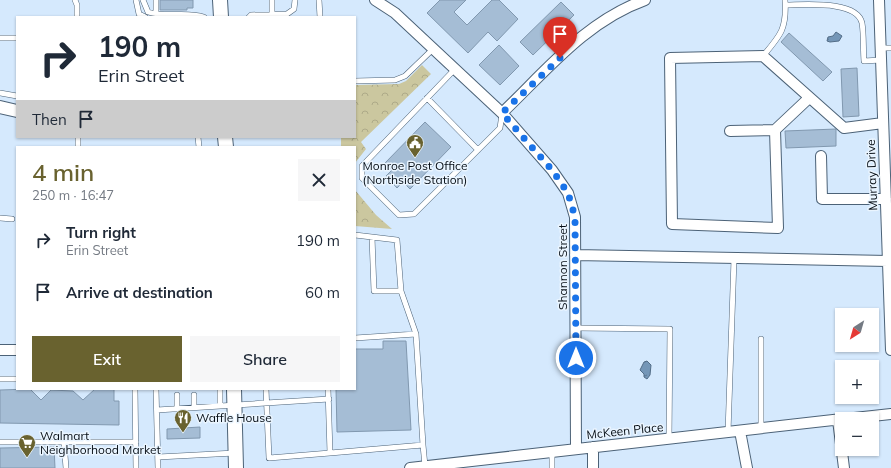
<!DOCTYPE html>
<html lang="en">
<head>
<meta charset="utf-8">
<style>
  :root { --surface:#fff; --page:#f6f6f7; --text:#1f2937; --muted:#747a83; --accent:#69622f }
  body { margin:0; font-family:Mulish,sans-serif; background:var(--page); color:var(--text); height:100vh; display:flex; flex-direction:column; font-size:15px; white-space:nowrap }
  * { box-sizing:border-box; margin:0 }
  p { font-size:13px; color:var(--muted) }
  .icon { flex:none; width:22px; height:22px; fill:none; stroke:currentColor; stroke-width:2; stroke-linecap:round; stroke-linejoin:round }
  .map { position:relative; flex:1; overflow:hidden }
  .side { position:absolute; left:16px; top:146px; width:340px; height:244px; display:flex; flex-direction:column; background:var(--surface); border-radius:0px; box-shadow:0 1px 3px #0004 }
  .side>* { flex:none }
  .banner { position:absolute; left:16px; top:16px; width:340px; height:122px; border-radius:0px; box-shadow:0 1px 3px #0004; background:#fff; color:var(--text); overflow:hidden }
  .needle { width:26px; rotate:217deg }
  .tools { position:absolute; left:835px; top:308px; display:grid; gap:8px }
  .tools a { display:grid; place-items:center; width:44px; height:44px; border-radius:0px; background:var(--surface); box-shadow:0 1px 3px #0004; font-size:20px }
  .pin { position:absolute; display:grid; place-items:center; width:34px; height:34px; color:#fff; margin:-41px -17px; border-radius:50% 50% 50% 0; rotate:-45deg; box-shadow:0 0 4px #0007 }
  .pin .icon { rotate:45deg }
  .me { position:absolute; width:44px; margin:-22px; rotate:0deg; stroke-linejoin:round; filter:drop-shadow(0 0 3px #0008) }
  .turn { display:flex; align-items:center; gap:14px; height:84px; padding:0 16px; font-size:18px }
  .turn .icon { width:52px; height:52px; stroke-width:2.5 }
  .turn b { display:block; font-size:28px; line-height:34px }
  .then { display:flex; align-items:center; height:38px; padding:0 16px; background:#0003; gap:8px; font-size:15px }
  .round { display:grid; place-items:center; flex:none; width:42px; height:42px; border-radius:0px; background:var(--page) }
  .summary { display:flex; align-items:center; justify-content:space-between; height:68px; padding:0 16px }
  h1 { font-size:24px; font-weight:600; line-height:30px; color:var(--accent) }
  .cta { display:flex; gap:8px; margin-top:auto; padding:8px 16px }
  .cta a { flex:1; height:46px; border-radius:0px; background:var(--accent); color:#fff; font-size:16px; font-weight:600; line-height:46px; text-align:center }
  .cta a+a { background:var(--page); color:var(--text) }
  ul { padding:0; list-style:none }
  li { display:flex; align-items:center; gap:12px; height:52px; padding:0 16px }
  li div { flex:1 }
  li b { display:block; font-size:15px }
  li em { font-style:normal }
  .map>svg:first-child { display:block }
  .forest { fill:url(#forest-crowns) }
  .water { fill:url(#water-ripples); stroke:#536d87 }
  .building { fill:#a5bdd5; stroke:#8198af }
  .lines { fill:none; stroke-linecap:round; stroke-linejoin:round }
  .service-casing { stroke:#4c6277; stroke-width:6 }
  .minor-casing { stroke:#4c6277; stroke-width:12 }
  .tertiary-casing { stroke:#4c6277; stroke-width:14 }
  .secondary-casing { stroke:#4c6277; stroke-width:16 }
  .service { stroke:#fff; stroke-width:5 }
  .minor { stroke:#fff; stroke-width:10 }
  .tertiary { stroke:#fff; stroke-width:12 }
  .secondary { stroke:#fff; stroke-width:14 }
  .route { stroke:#1a73e8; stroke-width:7; stroke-dasharray:0 12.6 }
  .labels { text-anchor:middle; stroke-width:3; stroke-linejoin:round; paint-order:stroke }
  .poi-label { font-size:12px; fill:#060e16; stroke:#eaf5ff; text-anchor:start }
  .street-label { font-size:12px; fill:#060e16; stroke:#eaf5ff }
</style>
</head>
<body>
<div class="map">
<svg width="891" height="468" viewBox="0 0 891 468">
  <defs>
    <pattern id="forest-crowns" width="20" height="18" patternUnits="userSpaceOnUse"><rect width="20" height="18" fill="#cbc79f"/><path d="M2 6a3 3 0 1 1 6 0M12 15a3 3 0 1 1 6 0" fill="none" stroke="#adaa88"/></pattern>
    <pattern id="water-ripples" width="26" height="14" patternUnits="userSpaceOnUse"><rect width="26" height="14" fill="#7496b7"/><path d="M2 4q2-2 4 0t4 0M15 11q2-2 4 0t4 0" fill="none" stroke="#5d7994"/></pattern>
  </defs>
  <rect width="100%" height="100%" fill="#d5e9fd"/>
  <path class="forest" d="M422,65L431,74L361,142L366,149L355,163V147H341V137H355V85L399,84L406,81Z
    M355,190L376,215L392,229L355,226Z"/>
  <path class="water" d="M836,32L842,36L839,41L830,42L827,41L828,37L833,36Z
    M644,362L647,361L651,365L650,375L647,379L644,377V374L640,370Z"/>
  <path class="building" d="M160,0H193V8H187V10H160Z
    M440,0H466L454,12L467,25L492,0H499L518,19L497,41L488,32L468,53L427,13Z
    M561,2L574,15L533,55L520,42Z
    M789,33L832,72L823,81L781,42Z
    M499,45L519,66L500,85L479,65Z
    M857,68L859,116L843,117L841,69Z
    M425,122L451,147L410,189L403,182L397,188L386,176L392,170L385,163Z
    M836,129V146L786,148L785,131Z
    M383,341H406L411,430L337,432L336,389H355V349H383Z
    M30,389L41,400L51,390L73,391L83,400L95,389H114V401H119V425L0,423V390Z
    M200,427V438L167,439V429Z
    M54,447L55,468H0V448Z"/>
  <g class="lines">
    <defs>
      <path id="service" d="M75,0L77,5V17
        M136,0L139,14L145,17
        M143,0L148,12C166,18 186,11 204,17
        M272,0V14
        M319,0L320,17
        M786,5C805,5 857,0 862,23C864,35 863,49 864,61L881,60
        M156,17V0
        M249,17L251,15L287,14L294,9L295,0
        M0,38H17
        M880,48H891
        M763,56C781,35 787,28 785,0
        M455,69L362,166V178L399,215L414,214L500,128L502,114
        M355,81L395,80L405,76L433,49
        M0,93L17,96
        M427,98L478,150
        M198,137L199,147
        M78,147V137
        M0,218L12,219
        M372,237L374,291H401
        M576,328L670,329L669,439
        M355,338L416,334
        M0,379H17
        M135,389L136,468
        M156,389L158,468
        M220,389V405
        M266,389L269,458L330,453L328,389
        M177,395V409
        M194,395V407
        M157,410L329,399
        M761,427V339
        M728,432L734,259
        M0,442H136
        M64,442L66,468
        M423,445L425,466
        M552,452V468
        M330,453L423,445L416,334L401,291L397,240L355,235
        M158,457L235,453"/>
      <path id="minor" d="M375,0L395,13L502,113L552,170L568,193L575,217L576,449
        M879,0L891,350
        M502,113C546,71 586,21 645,0
        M775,130L778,228L672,224L670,58L763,56L844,128L883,123
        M730,131L775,130L809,98
        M821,156L822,199H886
        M575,255L888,261
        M0,350H17
        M845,419L891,414
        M838,420L844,468
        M740,431L747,468
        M593,447V468
        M410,468L842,419"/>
      <path id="tertiary" d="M0,107L17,111"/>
      <path id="secondary" d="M220,0L221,17
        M225,137L226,147
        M234,389L236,468"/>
    </defs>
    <use href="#service" class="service-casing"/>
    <use href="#minor" class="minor-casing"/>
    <use href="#tertiary" class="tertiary-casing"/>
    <use href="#secondary" class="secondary-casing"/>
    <use href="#service" class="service"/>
    <use href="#minor" class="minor"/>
    <use href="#tertiary" class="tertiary"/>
    <use href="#secondary" class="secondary"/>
  </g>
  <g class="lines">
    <path class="route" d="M560,58L502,113L552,170L568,193L575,217L576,358"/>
  </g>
  <defs>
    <symbol id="civic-pin" viewBox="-11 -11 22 30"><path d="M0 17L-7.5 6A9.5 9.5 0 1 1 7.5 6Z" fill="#69622f" stroke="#eaf5ff"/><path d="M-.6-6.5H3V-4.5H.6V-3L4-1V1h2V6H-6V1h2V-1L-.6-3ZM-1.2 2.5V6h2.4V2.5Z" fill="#fff"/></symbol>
    <symbol id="restaurant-pin" viewBox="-11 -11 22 30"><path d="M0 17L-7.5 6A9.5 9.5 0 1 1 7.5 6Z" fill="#69622f" stroke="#eaf5ff"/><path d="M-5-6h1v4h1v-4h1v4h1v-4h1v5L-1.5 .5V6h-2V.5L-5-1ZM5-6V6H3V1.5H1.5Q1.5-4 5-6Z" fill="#fff"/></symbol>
    <symbol id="supermarket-pin" viewBox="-11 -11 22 30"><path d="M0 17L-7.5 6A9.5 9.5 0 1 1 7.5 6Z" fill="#69622f" stroke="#eaf5ff"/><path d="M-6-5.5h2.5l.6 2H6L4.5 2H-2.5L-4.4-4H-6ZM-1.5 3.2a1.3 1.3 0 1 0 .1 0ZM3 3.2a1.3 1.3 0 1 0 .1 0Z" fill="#fff"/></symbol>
  </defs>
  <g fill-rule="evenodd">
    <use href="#civic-pin" x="405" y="133" width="20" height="27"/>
    <use href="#restaurant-pin" x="173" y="408" width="20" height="27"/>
    <use href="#supermarket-pin" x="17" y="433" width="20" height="27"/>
  </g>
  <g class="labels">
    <g class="poi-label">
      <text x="415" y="170" text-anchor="middle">Monroe Post Office<tspan x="415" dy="14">(Northside Station)</tspan></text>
      <text x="196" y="422">Waffle House</text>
      <text x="40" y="440">Walmart<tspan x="40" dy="14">Neighborhood Market</tspan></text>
    </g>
    <g class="street-label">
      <text transform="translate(872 175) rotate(-92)" y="4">Murray Drive</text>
      <text transform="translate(563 267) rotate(-90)" y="4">Shannon Street</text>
      <text transform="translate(625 431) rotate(-6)" y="4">McKeen Place</text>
    </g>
  </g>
</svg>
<div class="tools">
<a><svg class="needle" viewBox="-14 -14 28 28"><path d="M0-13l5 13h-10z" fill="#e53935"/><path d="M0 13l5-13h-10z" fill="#747a83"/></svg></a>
<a>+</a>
<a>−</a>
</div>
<div class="pin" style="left:560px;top:58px;background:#d93025"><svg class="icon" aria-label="arrive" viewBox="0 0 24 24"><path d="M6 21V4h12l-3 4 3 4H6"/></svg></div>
<svg class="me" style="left:576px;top:358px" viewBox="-20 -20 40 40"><circle r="17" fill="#1a73e8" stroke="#fff" stroke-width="3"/><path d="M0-11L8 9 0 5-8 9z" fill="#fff"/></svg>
<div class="banner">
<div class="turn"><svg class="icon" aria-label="right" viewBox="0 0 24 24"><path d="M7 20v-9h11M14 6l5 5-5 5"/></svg><div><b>190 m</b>Erin Street</div></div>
<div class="then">Then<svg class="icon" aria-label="arrive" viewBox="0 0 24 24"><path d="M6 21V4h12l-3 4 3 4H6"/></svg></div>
</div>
<section class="side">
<div class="summary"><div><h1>4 min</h1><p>250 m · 16:47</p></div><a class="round"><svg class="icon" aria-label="close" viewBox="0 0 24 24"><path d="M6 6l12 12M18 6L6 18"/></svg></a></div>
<ul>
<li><svg class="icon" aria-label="right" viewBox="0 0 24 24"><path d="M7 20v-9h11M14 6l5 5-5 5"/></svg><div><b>Turn right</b><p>Erin Street</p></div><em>190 m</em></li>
<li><svg class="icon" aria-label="arrive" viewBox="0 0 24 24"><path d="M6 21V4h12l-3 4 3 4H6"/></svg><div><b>Arrive at destination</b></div><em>60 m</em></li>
</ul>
<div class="cta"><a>Exit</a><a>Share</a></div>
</section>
</div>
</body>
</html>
